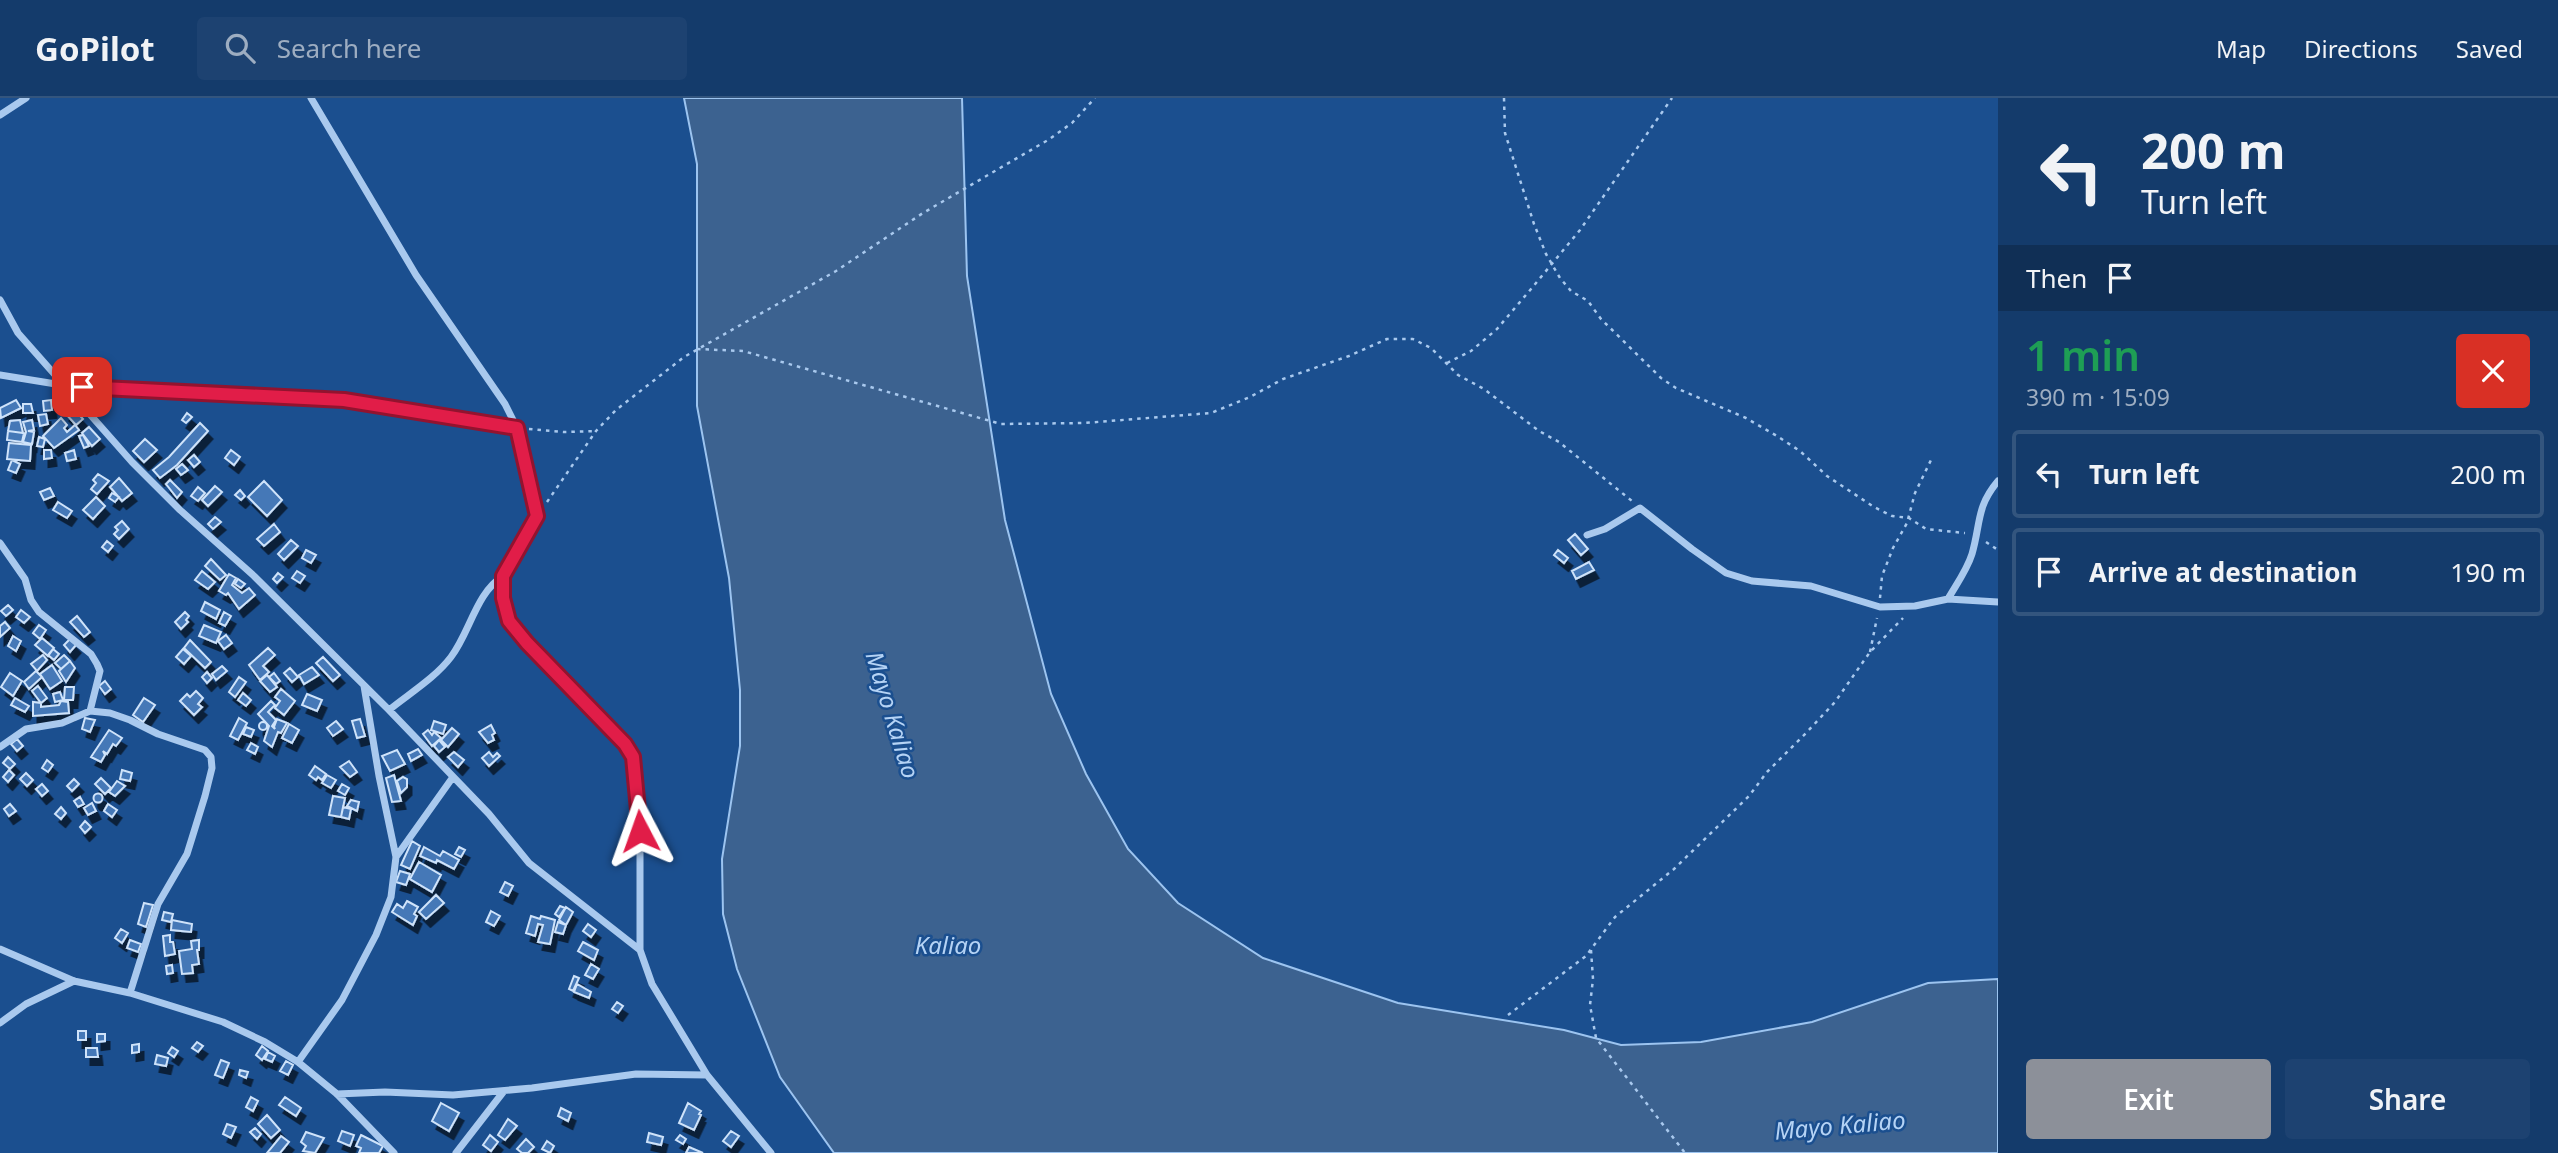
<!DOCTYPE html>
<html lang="en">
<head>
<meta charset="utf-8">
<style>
  :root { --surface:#143b6b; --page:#1d4271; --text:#f1f3f6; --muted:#9dadc1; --line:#33557e; --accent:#8c9099 }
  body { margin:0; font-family:"Noto Sans",sans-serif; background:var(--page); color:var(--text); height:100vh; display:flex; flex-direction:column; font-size:26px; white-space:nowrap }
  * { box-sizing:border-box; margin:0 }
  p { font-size:23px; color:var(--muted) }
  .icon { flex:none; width:38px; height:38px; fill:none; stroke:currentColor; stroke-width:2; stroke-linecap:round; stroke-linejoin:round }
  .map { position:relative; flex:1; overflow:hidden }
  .drawer { display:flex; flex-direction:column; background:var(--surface); width:560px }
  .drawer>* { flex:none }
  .hud { background:#143b6b; color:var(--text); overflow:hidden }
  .pin { position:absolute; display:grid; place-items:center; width:60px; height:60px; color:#fff; margin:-30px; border-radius:14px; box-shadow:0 4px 10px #0006 }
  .me { position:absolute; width:77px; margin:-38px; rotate:356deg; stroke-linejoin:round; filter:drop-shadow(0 0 5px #0008) }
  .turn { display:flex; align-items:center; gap:24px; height:147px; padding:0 28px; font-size:32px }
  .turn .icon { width:91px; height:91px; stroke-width:2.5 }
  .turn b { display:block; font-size:49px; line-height:60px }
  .then { display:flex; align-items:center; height:66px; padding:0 28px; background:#0003; gap:14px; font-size:26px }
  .round { display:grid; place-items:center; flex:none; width:74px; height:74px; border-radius:7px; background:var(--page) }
  .headline { display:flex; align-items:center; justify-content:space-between; height:119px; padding:0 28px }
  h1 { font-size:42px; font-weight:600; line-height:52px; color:#1e9e55 }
  .cta { display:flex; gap:14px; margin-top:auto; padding:14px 28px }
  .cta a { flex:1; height:80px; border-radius:7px; background:var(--accent); color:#fff; font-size:28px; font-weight:600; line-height:80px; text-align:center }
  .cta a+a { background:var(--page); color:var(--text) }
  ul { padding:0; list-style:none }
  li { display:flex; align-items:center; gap:21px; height:88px; margin:0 14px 10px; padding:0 14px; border:4px solid var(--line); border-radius:7px }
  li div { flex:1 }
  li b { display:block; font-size:26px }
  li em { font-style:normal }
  header { display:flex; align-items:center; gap:42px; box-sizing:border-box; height:98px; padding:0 35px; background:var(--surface); border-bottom:2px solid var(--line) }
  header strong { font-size:33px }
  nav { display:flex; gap:38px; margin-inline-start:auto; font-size:24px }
  .search { width:490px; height:63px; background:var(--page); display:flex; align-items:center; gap:18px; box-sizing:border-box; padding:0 24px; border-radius:7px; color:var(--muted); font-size:26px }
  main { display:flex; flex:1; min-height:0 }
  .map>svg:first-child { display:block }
  .water { fill:#3c6290; stroke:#9cc4f0; stroke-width:2 }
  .building { fill:#4478b7; stroke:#cfe3fa; stroke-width:2; filter:url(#shadow) }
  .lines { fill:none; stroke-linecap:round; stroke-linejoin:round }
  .path { stroke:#a9c9ee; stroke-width:2.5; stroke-dasharray:3.5 5; stroke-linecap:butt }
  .street { stroke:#a9c9ee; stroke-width:7 }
  .route-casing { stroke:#92132f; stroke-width:18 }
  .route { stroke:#e11d48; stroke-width:12 }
  .labels { text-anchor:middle; stroke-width:5; stroke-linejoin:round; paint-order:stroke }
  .water-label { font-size:24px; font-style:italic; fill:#b5d3f5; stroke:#1b4f8f }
</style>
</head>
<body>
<header>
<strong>GoPilot</strong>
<div class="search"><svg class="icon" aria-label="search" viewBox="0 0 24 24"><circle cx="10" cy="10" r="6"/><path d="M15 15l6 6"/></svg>Search here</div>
<nav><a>Map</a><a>Directions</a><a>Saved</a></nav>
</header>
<main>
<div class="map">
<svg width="1998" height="1055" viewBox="0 0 1998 1055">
  <defs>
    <filter id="shadow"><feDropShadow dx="4.5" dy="8" stdDeviation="0" flood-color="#0009"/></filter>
  </defs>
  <rect width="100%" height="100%" fill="#1b4f8f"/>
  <path class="water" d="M684,0H962L967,178L1005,422L1051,596L1086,676L1128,751L1178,805L1263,860L1398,905L1564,932L1621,947L1701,944L1812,924L1928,885L1998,881V1055H834L780,979L737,871L723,816L722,761L740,648V592L729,480L697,308V66Z"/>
  <path class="building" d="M16,302L21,310L1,320L0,310Z
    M51,302L52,312L44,313L43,303Z
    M23,306H31L33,315H23Z
    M72,309L83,321L76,327L65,315Z
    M187,315L192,319L186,325L182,322Z
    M46,316L48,326L40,328L38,317Z
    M61,320L67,327L64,330L67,334L75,327L79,332L54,350L43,338Z
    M20,322L23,335L8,333L10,323Z
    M32,322L34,332L28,333L34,334L32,346L23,344L26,334L23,324Z
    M200,325L208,333L177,367L160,380L153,372L169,359Z
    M89,329L100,341L92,348L82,335Z
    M8,333L24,335L22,344L7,342Z
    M83,337L89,348L84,350L79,338Z
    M39,339L45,341L43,349L37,348Z
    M145,341L157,352L144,364L133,353Z
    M9,345L31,347L30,363L7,361Z
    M44,352H51L52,360L44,361Z
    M74,352L76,361L67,363L65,355Z
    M231,352L240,359L234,367L225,360Z
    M194,357L200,364L194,369L188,362Z
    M12,362L20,366L16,375L8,372Z
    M182,366L188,372L181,377L176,371Z
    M98,376L109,383L97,396L91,391L96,385L93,382Z
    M119,380L132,395L122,403L110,389Z
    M170,382L182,394L177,400L166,386Z
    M264,383L282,402L267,418L248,399Z
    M215,388L222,394L208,408L202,402Z
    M198,389L205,395L198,403L191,398Z
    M50,390L54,398L44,402L40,394Z
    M240,392L245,398L241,402L235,397Z
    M112,395L119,399L115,404L109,400Z
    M96,399L105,408L93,421L83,412Z
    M58,404L72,413L67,420L53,412Z
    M215,419L221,424L213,431L208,426Z
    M122,423L129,431L119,441L114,436L118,432L115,429Z
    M274,426L280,434L264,448L257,441Z
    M1575,436L1588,451L1581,457L1568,442Z
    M291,442L298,448L284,462L278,456Z
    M107,443L113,448L108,454L102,449Z
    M306,452L316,457L311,465L302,460Z
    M1558,452L1568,460L1564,465L1554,457Z
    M211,461L226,477L220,482L205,468Z
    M1589,464L1594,472L1576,481L1572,473Z
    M202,473L215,484L208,491L195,482Z
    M297,473L305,478L300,485L292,480Z
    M278,475L283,479L277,485L273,481Z
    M229,476L236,480L232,487L242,495L249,490L255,497L239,511L228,495L226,497L219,493Z
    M238,481L245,486L241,490L235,486Z
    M205,504L220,512L216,521L201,513Z
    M8,507L13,512L6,518L1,513Z
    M21,512L30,519L24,525L16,519Z
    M185,514L189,518L186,522L188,524L181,531L175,524Z
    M224,514L231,518L225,528L219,525Z
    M77,518L90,534L84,539L70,524Z
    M5,524L10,530L0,539V528Z
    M39,527L46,532L40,541L33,535Z
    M204,527L221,534L216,545L199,538Z
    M226,537L232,545L224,551L218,543Z
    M13,538L21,543L16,553L8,548Z
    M42,540L54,550L48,558L35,547Z
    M70,541L76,547L70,554L64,547Z
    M190,542L211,564L205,570L184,550Z
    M268,550L275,557L263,568L269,574L260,582L249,567Z
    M53,551L59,556L54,562L48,557Z
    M183,551L191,558L184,566L176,559Z
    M43,557L47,562L37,573L31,566Z
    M64,557L70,563L61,571L55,565Z
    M323,559L340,577L333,583L316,565Z
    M70,563L75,570L66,584L59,573Z
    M52,567L62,583L50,591L40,576Z
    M222,568L227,573L216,582L212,576Z
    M312,569L319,577L304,586L299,577Z
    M290,570L298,579L292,584L284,575Z
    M36,573L42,579L29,591L24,584Z
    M207,574L212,580L207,585L202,579Z
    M10,575L22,583L13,598L1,589Z
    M274,575L280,583L276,586L269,579Z
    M267,577L277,589L270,594L260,583Z
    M239,579L246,584L235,599L229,594Z
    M105,583L111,591L105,596L99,588Z
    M38,588L47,600L41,605L32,593Z
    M65,589H74L73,602H64Z
    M281,591L295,603L284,617L275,610L280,603L275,599Z
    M196,593L203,600L198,606L202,609L194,617L180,603L187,596L190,599Z
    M60,594L63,602L55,604L53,596Z
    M243,595L251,602L246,608L238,602Z
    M307,596L322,602L317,613L302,607Z
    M15,600L29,608L25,614L11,607Z
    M144,600L155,607L143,624L133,617Z
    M61,603L68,604L69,615L33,618V604L41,605V609L59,607Z
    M271,603L275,607L268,614L276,622L272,628L275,631L274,629L277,621L287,625L281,635L278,634L272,649L264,643L269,628L258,616Z
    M85,620L95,622L90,634L82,631Z
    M239,620L247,625L238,642L230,638Z
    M360,621L365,638L357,640L352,623Z
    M336,623L343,631L333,638L327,630Z
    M434,623L446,627L443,636L431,632Z
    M259 628a4 4 0 1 1 8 0a4 4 0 1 1-8 0Z
    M289,626L299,632L292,645L282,640Z
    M491,627L495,635L492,637L494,642L488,645L479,634Z
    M246,629L254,632L251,639L243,636Z
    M452,630L459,636L448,649L441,642Z
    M109,632L122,640L116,648L113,646L107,656L103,653L105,657L101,664L91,659Z
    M428,632L432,637L434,634L441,640L432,648L423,636Z
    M17,641L23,648L17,653L11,646Z
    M439,642L445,649L439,654L434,648Z
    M251,645L258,649L255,656L247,652Z
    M418,651L422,657L411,663L408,656Z
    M397,652L405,666L390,673L382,658Z
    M454,654L464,662L458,669L448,659Z
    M489,654L493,659L497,655L500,658L489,668L482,660Z
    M8,659L15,666L10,671L3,665Z
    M47,662L53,667L48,674L42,670Z
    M349,663L357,674L350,679L340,669Z
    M315,668L326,676L322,682L318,679L316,682L309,677Z
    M9,672L14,677L8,684L3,679Z
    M122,672L132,675L130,683L120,681Z
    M26,675L33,682L27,688L20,681Z
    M327,677L336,682L331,690L322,685Z
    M394,677L401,703L392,704L386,680Z
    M403,679L407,681V689L401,695L397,683Z
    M101,680L111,690L105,696L95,686Z
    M74,681L79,686L72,693L67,688Z
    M117,683L125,688L115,698L109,694Z
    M42,686L48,693L42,698L36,691Z
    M342,686L349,690L345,697L338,693Z
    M93.5 700a4.5 4.5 0 1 1 9 0a4.5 4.5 0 1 1-9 0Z
    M333,698L345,700L341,719L329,717Z
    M80,699L84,706L78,709L74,703Z
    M351,702L359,704L357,713L347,708Z
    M92,705L96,713L88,717L84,710Z
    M10,706L16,713L9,718L4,711Z
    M108,706L117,712L112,719L104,713Z
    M61,709L66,715L61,721L55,716Z
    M343,709L351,711L349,721L341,719Z
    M85,723L91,729L85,735L80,729Z
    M412,743L420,748L410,771L401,767Z
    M424,749L440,758L443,753L459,762L454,771L437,762L436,765L420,758Z
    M459,749L465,752L461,759L455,756Z
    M419,764L441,777L432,794L410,781Z
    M400,773L410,776L406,787L396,784Z
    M505,784L513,788L508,798L500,794Z
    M436,797L444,805L426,821L419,814Z
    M407,803L418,809L414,816L417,818L413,827L392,814L397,806L403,810Z
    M144,805L153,807L146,829L138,826Z
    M560,808L565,810L559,819L555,816Z
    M566,809L573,814L566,827L559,822Z
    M491,813L500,818L494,828L486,824Z
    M164,814L173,816L171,824L162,822Z
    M531,818L540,821L541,818L555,822L550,846L538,844L543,827L538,826L535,838L526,835Z
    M172,822L192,826L191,834L171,832Z
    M558,824L566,827L563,836L555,834Z
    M588,826L596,832L591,839L583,833Z
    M121,831L128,835L122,845L115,840Z
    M170,837V844H173L175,856L165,858L163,838Z
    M130,842L141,846L138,854L127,850Z
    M199,842V852H197L199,866L192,867L193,875L182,876L179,853L192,851L191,843Z
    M583,844L598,852L594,862L578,853Z
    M591,866L599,871L593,881L585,877Z
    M172,867L173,875L167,876L166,868Z
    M574,878L579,880L573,893L569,891Z
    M577,886L591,894L589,900L574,894Z
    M617,904L623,908L618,915L612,911Z
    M78,933H86V942H78Z
    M97,936H105V943L97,944Z
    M197,944L203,948L198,954L192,950Z
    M139,946V954L132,955V947Z
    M262,948L268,953L262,962L256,957Z
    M172,949L178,953L174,959L168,955Z
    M86,950H97L98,959H86Z
    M268,954L275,958L272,964L265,961Z
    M157,957L168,960L166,968L155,966Z
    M221,962L229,965L223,980L215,977Z
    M286,963L293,967L288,977L280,973Z
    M240,972L248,974L246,980L239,977Z
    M251,999L258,1003L253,1013L246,1009Z
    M285,999L301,1010L296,1018L279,1007Z
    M441,1005L459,1015L449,1033L432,1023Z
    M688,1005L701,1013L699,1016L701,1017L694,1032L679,1025Z
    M561,1010L571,1015L568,1023L558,1018Z
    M267,1017L280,1032L271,1040L258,1026Z
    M508,1021L517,1028L505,1042L498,1037Z
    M227,1026L236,1029L231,1040L223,1036Z
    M255,1030L261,1036L257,1041L250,1034Z
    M342,1033L354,1037L350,1048L338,1043Z
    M731,1033L739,1038L731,1049L723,1043Z
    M306,1034L324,1040L315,1055L303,1053L306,1048L301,1044Z
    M649,1035L663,1039L661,1047L647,1044Z
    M361,1037L383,1048L379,1055H359L361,1050L356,1048Z
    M490,1037L498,1044L491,1053L483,1047Z
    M680,1037L686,1041L683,1046L676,1042Z
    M281,1038L289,1044L280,1055H267Z
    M526,1041L534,1049L528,1055H522L517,1051Z
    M547,1043L554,1048L550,1055L542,1051Z
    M689,1049L703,1055H686Z"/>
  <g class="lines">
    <path class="path" d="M1504,0L1505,35L1534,126L1546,156L1560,180L1571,193L1588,203L1601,221L1661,280L1676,290L1746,320L1777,338L1800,353L1827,378L1874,409L1892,418L1909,420L1926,431L1965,435
      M697,251L743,253L1001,326L1084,325L1211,315L1250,299L1283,281L1349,258L1387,241H1413L1431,250L1458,277L1484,291L1539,333L1559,344L1632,403
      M1447,265L1471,253L1497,231L1531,191L1580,132L1672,0
      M529,331L563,334L596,333
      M547,404L596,333L616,312L684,259L836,173L923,115L1048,42L1072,25L1095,0
      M1986,444L1998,452
      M1880,500L1882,478L1893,450L1907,425L1915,395L1931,362
      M1870,554L1877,520
      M1591,852L1593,881L1590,907L1596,940L1685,1055
      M1508,917L1586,858L1615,819L1674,771L1749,698L1767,674L1807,634L1835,604L1870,554L1903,520"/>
    <path class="street" d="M311,0L416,177L505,306L517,330L537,418L503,478V500L509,523L527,545L609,628L633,659L640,733V852L652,886L707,977L771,1055
      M0,17L26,0
      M0,202L18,235L132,364L180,412L254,478L389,612L489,716L529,765L640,852
      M0,277L62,287L122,293L344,302L517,330
      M1587,437L1605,431L1640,410L1692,451L1726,475L1752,483L1811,488L1880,509L1915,508L1948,501L1998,504
      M0,445L25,481L31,502L39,514L91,556L97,566L100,573L90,613
      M1948,501C1956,487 1967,472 1972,456C1981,425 1976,409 1998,383
      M389,612C410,595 435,580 451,559C470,534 476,495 503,478
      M0,649L26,631L62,625L90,613L110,615L130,622L158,636L205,652L211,659L212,670L205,698L192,740L187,756L158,806L130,895
      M396,759L453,679
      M0,851L74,883L130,895L223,924L265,944L298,964L337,996L394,1055
      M0,925L26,906L74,883
      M298,964L342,902L376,837L391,799L396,759L379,678L364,588
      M337,996L385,994L453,997L532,990L636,976L707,977
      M456,1055L504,993"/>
  </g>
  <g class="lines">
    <defs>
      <path id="route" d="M82,289L344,302L517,330L537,418L503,478V500L509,523L527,545L625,646L633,659L640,733"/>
    </defs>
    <use href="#route" class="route-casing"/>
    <use href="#route" class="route"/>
  </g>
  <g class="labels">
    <g class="water-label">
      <text transform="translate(892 617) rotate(73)" y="8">Mayo Kaliao</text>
      <text x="948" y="856">Kaliao</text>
      <text transform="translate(1840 1028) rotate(-5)" y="8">Mayo Kaliao</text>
    </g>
  </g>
</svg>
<div class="pin" style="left:82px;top:289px;background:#d93025"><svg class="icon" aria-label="arrive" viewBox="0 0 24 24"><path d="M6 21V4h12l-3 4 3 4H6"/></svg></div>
<svg class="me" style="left:640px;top:733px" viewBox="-20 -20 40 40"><path d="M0-17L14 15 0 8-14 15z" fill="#e11d48" stroke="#fff" stroke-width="4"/></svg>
</div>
<section class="drawer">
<div class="hud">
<div class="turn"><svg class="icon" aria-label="left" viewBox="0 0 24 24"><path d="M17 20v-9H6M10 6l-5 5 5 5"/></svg><div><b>200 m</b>Turn left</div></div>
<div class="then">Then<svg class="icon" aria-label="arrive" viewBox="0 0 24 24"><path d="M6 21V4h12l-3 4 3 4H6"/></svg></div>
</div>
<div class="headline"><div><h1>1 min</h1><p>390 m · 15:09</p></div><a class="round" style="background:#d93025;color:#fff"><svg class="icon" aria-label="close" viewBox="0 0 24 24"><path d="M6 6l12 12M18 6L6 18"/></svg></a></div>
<ul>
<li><svg class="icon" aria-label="left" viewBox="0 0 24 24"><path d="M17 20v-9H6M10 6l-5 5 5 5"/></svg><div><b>Turn left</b></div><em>200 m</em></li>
<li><svg class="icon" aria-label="arrive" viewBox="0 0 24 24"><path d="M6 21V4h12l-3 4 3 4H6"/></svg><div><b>Arrive at destination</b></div><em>190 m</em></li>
</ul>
<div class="cta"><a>Exit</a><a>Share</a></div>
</section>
</main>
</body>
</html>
